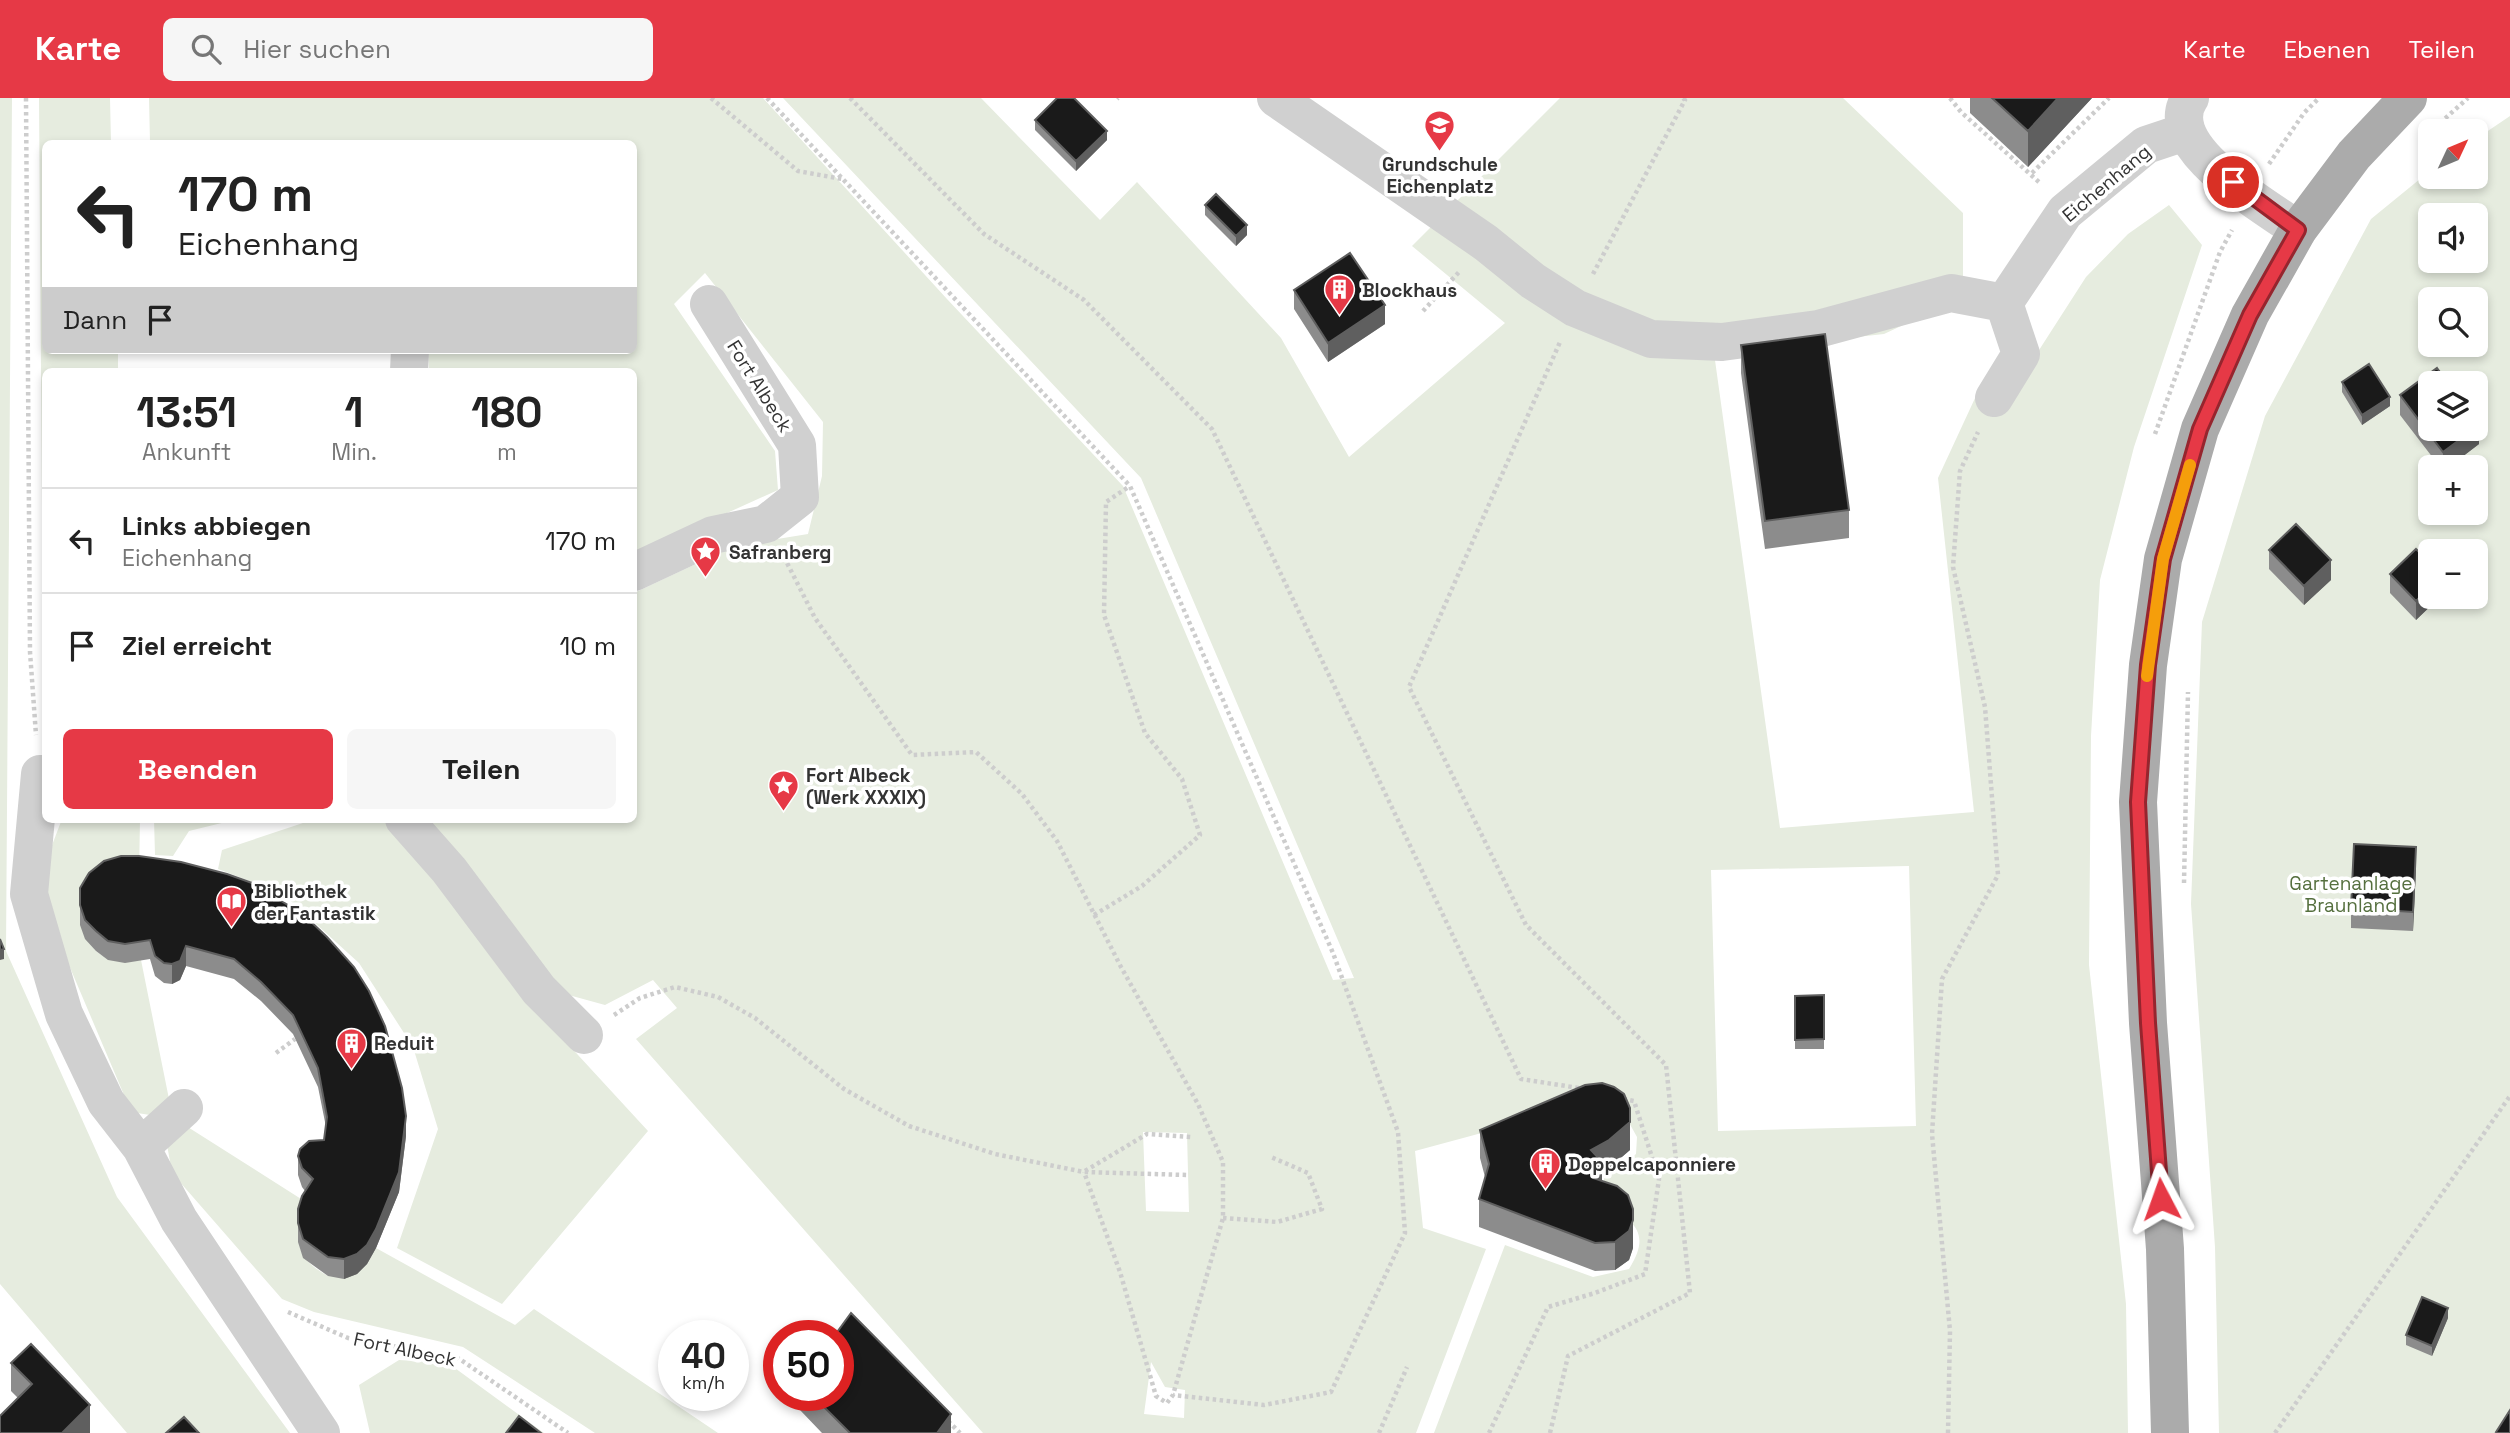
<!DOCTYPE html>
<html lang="de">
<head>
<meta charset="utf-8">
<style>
  :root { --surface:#fff; --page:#f6f6f6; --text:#222; --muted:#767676; --line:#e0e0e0; --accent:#e63946 }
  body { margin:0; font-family:"Space Grotesk",sans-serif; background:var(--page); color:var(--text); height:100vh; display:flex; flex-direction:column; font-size:26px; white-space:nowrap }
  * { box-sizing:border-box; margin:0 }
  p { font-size:23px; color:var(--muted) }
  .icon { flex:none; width:38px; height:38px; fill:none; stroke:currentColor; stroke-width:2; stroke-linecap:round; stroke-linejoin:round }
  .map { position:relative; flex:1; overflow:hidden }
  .side { position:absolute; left:42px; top:270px; width:595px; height:455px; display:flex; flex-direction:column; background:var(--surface); border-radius:10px; box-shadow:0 4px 10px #0003 }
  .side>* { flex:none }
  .banner { position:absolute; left:42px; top:42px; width:595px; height:214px; border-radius:10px; box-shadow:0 4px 10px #0003; background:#fff; color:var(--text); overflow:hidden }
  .needle { width:46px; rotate:46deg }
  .controls { position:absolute; left:2418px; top:21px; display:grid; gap:14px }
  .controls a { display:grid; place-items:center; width:70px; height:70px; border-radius:10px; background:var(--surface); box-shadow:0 4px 10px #0003; font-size:35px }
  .speed { position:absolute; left:658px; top:1222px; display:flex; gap:14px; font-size:35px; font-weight:700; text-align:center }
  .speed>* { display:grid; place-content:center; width:91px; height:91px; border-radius:50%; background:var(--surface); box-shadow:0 4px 10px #0003; line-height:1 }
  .speed small { font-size:18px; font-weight:400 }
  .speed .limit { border:10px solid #d22; background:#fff; color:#111 }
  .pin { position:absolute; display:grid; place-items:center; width:60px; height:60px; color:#fff; margin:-30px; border:4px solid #fff; border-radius:50%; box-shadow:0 2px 7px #0007 }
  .me { position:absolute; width:77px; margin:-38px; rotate:356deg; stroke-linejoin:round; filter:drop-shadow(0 0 5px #0008) }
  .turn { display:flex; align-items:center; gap:24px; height:147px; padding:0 21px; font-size:32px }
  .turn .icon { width:91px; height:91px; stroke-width:2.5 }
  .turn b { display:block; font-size:49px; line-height:60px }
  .then { display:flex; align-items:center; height:66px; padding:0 21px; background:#0003; gap:14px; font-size:26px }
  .eta { display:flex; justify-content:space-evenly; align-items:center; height:119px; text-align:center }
  .eta b { font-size:42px; font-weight:700; line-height:49px }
  .action { display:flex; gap:14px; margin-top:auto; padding:14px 21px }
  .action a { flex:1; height:80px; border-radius:10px; background:var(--accent); color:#fff; font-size:28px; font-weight:700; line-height:80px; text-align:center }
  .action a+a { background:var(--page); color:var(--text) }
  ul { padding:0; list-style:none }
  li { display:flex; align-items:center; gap:21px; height:105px; padding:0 21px; border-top:2px solid var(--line) }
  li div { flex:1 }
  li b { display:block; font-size:26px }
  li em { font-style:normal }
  header { display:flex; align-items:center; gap:42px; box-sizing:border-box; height:98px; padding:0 35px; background:var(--accent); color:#fff }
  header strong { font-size:33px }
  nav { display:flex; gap:38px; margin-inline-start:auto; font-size:24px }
  .search { width:490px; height:63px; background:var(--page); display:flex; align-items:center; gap:18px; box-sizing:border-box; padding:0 24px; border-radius:10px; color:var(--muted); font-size:26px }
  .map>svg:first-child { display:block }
  .green { fill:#e6ecdf; fill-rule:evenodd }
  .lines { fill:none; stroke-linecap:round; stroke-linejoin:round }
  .path { stroke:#cdcdcd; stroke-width:4.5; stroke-dasharray:3.5 3.5; stroke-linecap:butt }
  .minor { stroke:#d0d0d0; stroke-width:38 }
  .major { stroke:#ababab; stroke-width:38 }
  .wall { fill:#8c8c8c }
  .shaded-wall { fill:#5f5f5f }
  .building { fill:#1a1a1a; stroke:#5f5f5f; stroke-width:2 }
  .route-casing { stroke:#96252e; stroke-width:18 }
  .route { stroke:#e63946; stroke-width:12 }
  .slow { stroke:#f59e0b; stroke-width:12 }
  .labels { text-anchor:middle; stroke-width:7; stroke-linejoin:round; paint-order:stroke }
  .poi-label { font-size:19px; font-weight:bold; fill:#333; stroke:#fff; text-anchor:start }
  .street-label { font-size:19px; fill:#333; stroke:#fff }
  .park-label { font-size:19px; fill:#56703f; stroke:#fff }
</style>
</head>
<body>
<header>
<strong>Karte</strong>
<div class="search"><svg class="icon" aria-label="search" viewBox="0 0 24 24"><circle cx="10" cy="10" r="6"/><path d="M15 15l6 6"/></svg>Hier suchen</div>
<nav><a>Karte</a><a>Ebenen</a><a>Teilen</a></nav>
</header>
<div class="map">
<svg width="2510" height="1335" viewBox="0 0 2510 1335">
  <rect width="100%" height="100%" fill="#fff"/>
  <path class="green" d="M0,0H12L6,853L117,1099L290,1335H127L0,1186Z
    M39,0H110L111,45L46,46V252H118V273H46L45,575L43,547Z
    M149,0H763L947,201L1123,388L1333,882L1354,880L1141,380L783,0H981L1100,122L1137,84L1281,240L1349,359L1505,225L1412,148L1560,0H1843L1963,115V199L1884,236L1714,255L1780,730L1974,714L1938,380L1976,298L2030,266L2086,179L2128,136L2169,107L2202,147L2134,349L2100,482L2091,638L2089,867L2126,1206L2128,1335H1434L1505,1147L1593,1179L1629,1171C1652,1134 1634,1124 1604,1105V1080L1636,1056L1637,1039L1627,1021L1589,1006L1415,1053L1423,1130L1486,1151L1416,1335H983L636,941L677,910L653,882L605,907L565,896L423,721H634V495L734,448L808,436L822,378L823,324L705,175L674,206L775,353L778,392L634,457V273H429L428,252H634V46L150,45ZM1909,768L1916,1028L1718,1033L1711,772ZM1143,1034L1187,1035L1189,1114L1146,1113ZM1151,1264L1165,1289L1185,1292L1184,1320L1144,1316Z
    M2510,18V1335H2219L2215,1149L2191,806L2202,524L2265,318L2371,121L2431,72V79H2476V41ZM2431,117H2476V163H2431ZM2431,201H2476V247H2431ZM2431,285H2476V331H2431ZM2431,369H2476V415H2431ZM2431,453H2476V499H2431Z
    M62,721H140L139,778L96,853C111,865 123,865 141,862L169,1001L157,1018L137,1015L127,1004L60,846L47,795L49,755Z
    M154,721H238L189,733L173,758L155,757Z
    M315,721H386L532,907L648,1033L502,1206L397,1150L438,1031L413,949L359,865L283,796L218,771L222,752Z
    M183,1026L309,1106C294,1140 292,1158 328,1178L376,1150L515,1227L534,1211L718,1335H595L463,1249L314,1214L282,1201L172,1075L166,1041Z
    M399,1262L448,1265L544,1335H370L359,1287Z"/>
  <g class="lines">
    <path class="path" d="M26,0L30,554L36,637
      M711,0L798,73L842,81
      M767,0L1130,388L1333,855L1398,1034L1405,1135L1331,1294L1264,1307L1173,1297
      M850,0L984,136L1084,202L1212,331L1521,981L1585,991
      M1950,0L1961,14L2040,85
      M1117,1L1118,0
      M2440,25L2468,0
      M2269,66L2304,15L2319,0
      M2032,75L2109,0
      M1593,176L1685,2L1683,0
      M1423,213L1459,174
      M2155,336L2220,154L2232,132
      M784,459L815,520L912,657L976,654L1022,696L1057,743L1121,869L1198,1006L1223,1064V1120L1173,1297L1167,1305L1156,1298L1120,1174L1084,1074
      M2184,785L2188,594
      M1094,817L1142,788L1200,737L1182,681L1145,635L1104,517L1106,404L1130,388
      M614,917L640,900L675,889L718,899L755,920L844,991L909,1028L995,1056L1084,1074L1187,1077
      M276,955L295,941
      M1085,1073L1147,1036L1192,1039
      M1223,1120L1277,1124L1322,1111L1308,1075L1271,1059
      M288,1214L348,1240L458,1260L568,1335
      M948,1323L960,1335
      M1379,1335L1407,1269
      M1489,1335L1548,1209L1595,1195L1645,1176L1659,1081L1634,1003L1624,1001
      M1550,1335L1568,1258L1690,1195L1666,967L1526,827L1409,589L1560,244
      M1948,1335L1950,1233L1932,1036L1942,881L1998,777L1985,609L1953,469L1960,373L1978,334
      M2275,1335L2510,998"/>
    <path class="minor" d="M1276,0L1486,145L1533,183L1575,210L1651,241L1722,244L1818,231L1951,195L2004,205
      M2190,0C2157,48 2266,108 2298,132
      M409,273L410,252
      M1994,300L2021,256L2004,205L2065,114L2146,47L2185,34
      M634,474L713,437L766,426L800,399L797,347L709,206
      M46,676H40L29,796L64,916L106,1004L141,1049L179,1122L321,1335
      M404,721L449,772L539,892L584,937
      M141,1049L184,1010"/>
    <path class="major" d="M2170,1335L2165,1151L2148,925L2138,704L2148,567L2163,461L2200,331L2250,217L2298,132L2354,57L2408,0"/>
  </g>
  <path class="wall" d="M1970,0H2092L2028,69L1970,15Z
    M1035,22L1107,42L1076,73L1035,32Z
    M1205,107L1247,137L1236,148L1205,117Z
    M1294,192L1385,226L1328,264L1294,211Z
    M1741,247L1849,412V440L1765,451L1741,275Z
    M2342,284L2390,308L2362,327L2342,294Z
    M2400,297L2479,346L2449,369H2440L2400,317Z
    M2269,452L2331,482L2304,507L2269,471Z
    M2390,476L2431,499H2440L2416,522L2390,495Z
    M181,764L406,1038L399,1094L376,1150L367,1166L357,1176L344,1181L328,1178L303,1160L298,1144V1111L305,1093L302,1089L298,1077V1058L324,1042L326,1029L318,989L293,936L261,903L234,881L186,868L180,882L172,886L164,885L155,878L150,861L125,865L108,862L96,853L85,841L80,827V790Z
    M2416,768L2413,833L2351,830V810Z
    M1824,897V951H1795V898Z
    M1630,1010V1052L1609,1070L1602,1074V1083L1633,1150L1629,1162L1615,1172L1595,1173L1479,1129V1101L1485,1079L1480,1060V1032Z
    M2448,1220L2432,1258L2406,1247V1237Z
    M11,1265L90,1335L18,1300L11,1293Z
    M800,1297H838L951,1335H822L800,1312Z"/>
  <path class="shaded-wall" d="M2058,0H2092L2028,69V33Z
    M1107,33V42L1076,73V63Z
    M1247,127V137L1236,148V138Z
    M1385,207V226L1328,264V245Z
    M2390,299V308L2362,327V317Z
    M2479,327V346L2449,369H2443V354L2474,331H2476V329Z
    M2331,462V482L2304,507V488Z
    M2431,488V499H2440L2416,522V503Z
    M2416,749V768L2413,833V814Z
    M186,848V868L180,882L172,886V866Z
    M4,851V861L0,862V852Z
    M406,1018V1038L399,1094L376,1150L367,1166L357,1176L344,1181V1161Z
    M1630,1024V1052L1609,1070L1602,1074V1092L1593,1109L1591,1052Z
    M1633,1111V1150L1629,1162L1615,1172V1144Z
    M2448,1210V1220L2432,1258V1248Z
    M90,1307V1335H62Z
    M951,1316V1335H937Z"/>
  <path class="building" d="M1057,0H1074L1107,33L1076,63L1035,22Z
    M1992,0H2058L2028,33Z
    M1216,96L1247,127L1236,138L1205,107Z
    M1350,155L1385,207L1328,245L1294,192Z
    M1825,236L1849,412L1765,423L1741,247Z
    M2369,266L2390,299L2362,317L2342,284Z
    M2437,270L2448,285H2431V331H2474L2443,354L2400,297Z
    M2296,426L2331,462L2304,488L2269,452Z
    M2443,443L2454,453H2432Z
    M2416,451L2425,460L2431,455V488L2416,503L2390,476Z
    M2354,746L2416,749L2413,814L2351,810Z
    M121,758H139L181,764L227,776L252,785L304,817L327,839L354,869L369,893L385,928L402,990L406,1018L399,1074L376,1131L367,1147L357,1156L344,1161L328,1159L303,1141L298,1125V1111L302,1098L313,1081L302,1070L298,1058L300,1051L309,1043L324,1042L327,1019L318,970L293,917L261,884L234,861L186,848L180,863L172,866L164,865L155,858L150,842L125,846L108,843L96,833L85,822L80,807V790L89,775L104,763Z
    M0,841L4,851L0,852Z
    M1824,897V941L1795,942V898Z
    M1602,985L1614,989L1624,996L1630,1010V1024L1609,1042L1591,1052L1602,1064L1593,1080L1617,1088L1628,1097L1633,1111V1122L1629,1133L1615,1144L1595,1145L1479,1101L1489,1066L1480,1032L1585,987Z
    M2422,1199L2448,1210L2432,1248L2406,1237Z
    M851,1215L951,1316L937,1335H850L812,1297H838V1237H835Z
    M31,1246L90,1307L62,1335H0V1318L32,1286L11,1265Z
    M2510,1312V1335H2498L2496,1334Z
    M519,1318L541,1335H506Z
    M184,1319L199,1335H166Z"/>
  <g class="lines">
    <defs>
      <path id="route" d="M2161,1101L2148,925L2138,704L2148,567L2163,461L2200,331L2250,217L2298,132L2233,84"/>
    </defs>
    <use href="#route" class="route-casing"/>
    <use href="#route" class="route"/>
    <path class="slow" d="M2147,578L2163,461L2190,367"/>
  </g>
  <defs>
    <symbol id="school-pin" viewBox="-11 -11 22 30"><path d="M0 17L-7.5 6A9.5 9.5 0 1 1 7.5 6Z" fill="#e63946" stroke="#fff"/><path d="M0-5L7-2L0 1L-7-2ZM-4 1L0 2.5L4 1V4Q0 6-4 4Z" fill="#fff"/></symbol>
    <symbol id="building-pin" viewBox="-11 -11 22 30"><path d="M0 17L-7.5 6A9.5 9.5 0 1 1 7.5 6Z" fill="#e63946" stroke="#fff"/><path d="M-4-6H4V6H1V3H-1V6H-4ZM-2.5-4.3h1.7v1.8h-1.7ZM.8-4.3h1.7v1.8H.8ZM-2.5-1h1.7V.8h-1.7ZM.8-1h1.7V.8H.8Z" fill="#fff"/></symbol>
    <symbol id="sight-pin" viewBox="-11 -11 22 30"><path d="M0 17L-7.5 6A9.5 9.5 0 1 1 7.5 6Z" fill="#e63946" stroke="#fff"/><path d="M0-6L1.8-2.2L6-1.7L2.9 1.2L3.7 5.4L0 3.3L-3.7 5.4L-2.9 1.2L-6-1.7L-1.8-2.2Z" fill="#fff"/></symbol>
    <symbol id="library-pin" viewBox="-11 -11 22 30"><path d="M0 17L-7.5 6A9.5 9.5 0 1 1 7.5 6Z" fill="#e63946" stroke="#fff"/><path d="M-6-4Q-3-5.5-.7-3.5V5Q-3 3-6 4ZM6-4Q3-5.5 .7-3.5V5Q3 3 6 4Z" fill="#fff"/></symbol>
  </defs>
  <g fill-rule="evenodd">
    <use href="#school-pin" x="1422" y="10" width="35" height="47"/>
    <use href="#building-pin" x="1322" y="174" width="35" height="47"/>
    <use href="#sight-pin" x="688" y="436" width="35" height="47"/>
    <use href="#sight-pin" x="766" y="670" width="35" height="47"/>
    <use href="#library-pin" x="214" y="786" width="35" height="47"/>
    <use href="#building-pin" x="334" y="928" width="35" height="47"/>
    <use href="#building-pin" x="1528" y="1048" width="35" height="47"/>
  </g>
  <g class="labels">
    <g class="poi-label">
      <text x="1440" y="73" text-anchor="middle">Grundschule<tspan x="1440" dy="22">Eichenplatz</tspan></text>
      <text x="1362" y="199">Blockhaus</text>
      <text x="729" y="461">Safranberg</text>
      <text x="806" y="684">Fort Albeck<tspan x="806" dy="22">(Werk XXXIX)</tspan></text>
      <text x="254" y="800">Bibliothek<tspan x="254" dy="22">der Fantastik</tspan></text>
      <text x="374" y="952">Reduit</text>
      <text x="1568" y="1073">Doppelcaponniere</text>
    </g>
    <g class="street-label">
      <text transform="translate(2106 85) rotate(-40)" y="7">Eichenhang</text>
      <text transform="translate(760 288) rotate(58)" y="7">Fort Albeck</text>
      <text transform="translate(405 1251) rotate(12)" y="7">Fort Albeck</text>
    </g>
    <g class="park-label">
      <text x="2351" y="792">Gartenanlage<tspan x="2351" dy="22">Braunland</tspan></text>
    </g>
  </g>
</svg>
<div class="controls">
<a><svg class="needle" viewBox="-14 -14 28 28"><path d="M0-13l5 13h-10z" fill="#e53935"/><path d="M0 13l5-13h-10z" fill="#767676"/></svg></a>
<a><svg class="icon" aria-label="sound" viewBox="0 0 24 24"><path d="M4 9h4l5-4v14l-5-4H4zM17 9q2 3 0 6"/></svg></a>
<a><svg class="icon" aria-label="search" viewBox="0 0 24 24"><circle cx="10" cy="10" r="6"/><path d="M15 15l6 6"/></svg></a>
<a><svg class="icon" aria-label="layers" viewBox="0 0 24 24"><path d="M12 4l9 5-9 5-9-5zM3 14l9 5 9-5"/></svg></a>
<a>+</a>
<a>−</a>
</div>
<div class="speed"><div>40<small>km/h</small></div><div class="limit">50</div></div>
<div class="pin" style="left:2233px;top:84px;background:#d93025"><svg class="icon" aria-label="arrive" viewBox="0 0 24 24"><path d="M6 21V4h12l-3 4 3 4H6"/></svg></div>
<svg class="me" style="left:2161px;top:1101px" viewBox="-20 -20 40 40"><path d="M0-17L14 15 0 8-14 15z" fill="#e63946" stroke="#fff" stroke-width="4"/></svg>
<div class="banner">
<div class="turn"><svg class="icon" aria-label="left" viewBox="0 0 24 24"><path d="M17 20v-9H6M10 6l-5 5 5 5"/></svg><div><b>170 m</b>Eichenhang</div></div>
<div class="then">Dann<svg class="icon" aria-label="arrive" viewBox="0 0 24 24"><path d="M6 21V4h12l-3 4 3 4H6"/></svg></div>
</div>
<section class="side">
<div class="eta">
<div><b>13:51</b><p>Ankunft</p></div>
<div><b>1</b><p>Min.</p></div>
<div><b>180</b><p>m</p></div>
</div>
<ul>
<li><svg class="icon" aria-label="left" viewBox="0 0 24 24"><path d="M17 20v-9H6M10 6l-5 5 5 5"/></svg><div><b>Links abbiegen</b><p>Eichenhang</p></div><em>170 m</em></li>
<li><svg class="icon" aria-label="arrive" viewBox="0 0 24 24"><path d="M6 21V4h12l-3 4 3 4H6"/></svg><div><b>Ziel erreicht</b></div><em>10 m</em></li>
</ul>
<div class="action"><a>Beenden</a><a>Teilen</a></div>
</section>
</div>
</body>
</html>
